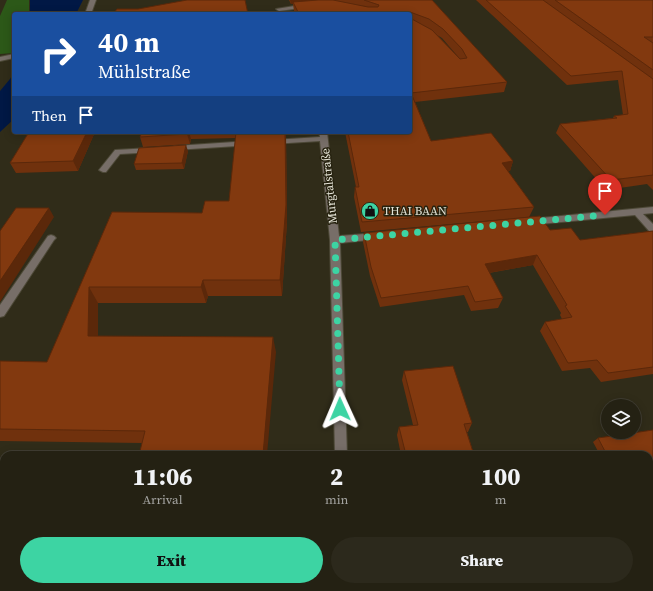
<!DOCTYPE html>
<html lang="en">
<head>
<meta charset="utf-8">
<style>
  :root { --surface:#242113; --page:#2c291c; --text:#f1f3f6; --muted:#a3a3a0; --line:#413e33; --accent:#3dd4a3 }
  body { margin:0; font-family:"Source Serif 4",serif; background:var(--page); color:var(--text); height:100vh; display:flex; flex-direction:column; font-size:15px; white-space:nowrap }
  * { box-sizing:border-box; margin:0 }
  p { font-size:13px; color:var(--muted) }
  .icon { flex:none; width:22px; height:22px; fill:none; stroke:currentColor; stroke-width:2; stroke-linecap:round; stroke-linejoin:round }
  .map { position:relative; flex:1; overflow:hidden }
  .sheet { position:absolute; left:0px; top:451px; width:653px; height:140px; display:flex; flex-direction:column; background:var(--surface); border-radius:12px 12px 0 0; box-shadow:0 2px 10px #0003,0 0 0 1px var(--line) }
  .sheet>* { flex:none }
  .top-card { position:absolute; left:12px; top:12px; width:400px; height:122px; border-radius:4px; box-shadow:0 2px 10px #0003,0 0 0 1px var(--line); background:#1a4fa0; color:#fff; overflow:hidden }
  .buttons { position:absolute; left:601px; top:399px; display:grid; gap:8px }
  .buttons a { display:grid; place-items:center; width:40px; height:40px; border-radius:50%; background:var(--surface); box-shadow:0 2px 10px #0003,0 0 0 1px var(--line); font-size:20px }
  .pin { position:absolute; display:grid; place-items:center; width:34px; height:34px; color:#fff; margin:-41px -17px; border-radius:50% 50% 50% 0; rotate:-45deg; box-shadow:0 0 4px #0007 }
  .pin .icon { rotate:45deg }
  .me { position:absolute; width:44px; margin:-22px; rotate:359deg; stroke-linejoin:round; filter:drop-shadow(0 0 3px #0008) }
  .turn { display:flex; align-items:center; gap:14px; height:84px; padding:0 20px; font-size:18px }
  .turn .icon { width:52px; height:52px; stroke-width:2.5 }
  .turn b { display:block; font-size:28px; line-height:34px }
  .then { display:flex; align-items:center; height:38px; padding:0 20px; background:#0003; gap:8px; font-size:15px }
  .eta { display:flex; justify-content:space-evenly; align-items:center; height:68px; text-align:center }
  .eta b { font-size:24px; font-weight:800; line-height:28px }
  .action { display:flex; gap:8px; margin-top:auto; padding:8px 20px }
  .action a { flex:1; height:46px; border-radius:24px; background:var(--accent); color:#111; font-size:16px; font-weight:800; line-height:46px; text-align:center }
  .action a+a { background:var(--page); color:var(--text) }
  .map>svg:first-child { display:block }
  .green { fill:#2c5818 }
  .water { fill:#011845 }
  .lines { fill:none; stroke-linecap:round; stroke-linejoin:round }
  .minor-casing { stroke:#4d4937; stroke-width:2 }
  .minor { fill:#776e68; fill-rule:evenodd }
  .wall { fill:#70310d; fill-rule:evenodd }
  .shaded-wall { fill:#5b280a }
  .building { fill:#82390f; stroke:#5b280a }
  .route { stroke:#3dd4a3; stroke-width:7; stroke-dasharray:0 12.6 }
  .labels { text-anchor:middle; stroke-width:3; stroke-linejoin:round; paint-order:stroke }
  .street-label { font-size:12px; fill:#e5e4d7; stroke:#26220f }
  .poi-label { font-size:12px; fill:#e5e4d7; stroke:#26220f; text-anchor:start }
</style>
</head>
<body>
<div class="map">
<svg width="653" height="591" viewBox="0 0 653 591">
  <rect width="100%" height="100%" fill="#302c19"/>
  <path class="green" d="M7,0H29V14H14V53L0,54V16Z"/>
  <path class="water" d="M30,0H83L76,14H30Z
    M14,72V119L0,132V91L10,79Z"/>
  <g class="lines">
    <defs>
      <path id="minor" d="M90,0H96L91,14H85Z
        M307,4L310,6L309,7L279,11L276,9Z
        M14,54V58L0,61V57Z
        M319,132H327L339,236L377,233L381,236L377,239L340,243L347,455H335L330,240L320,141L272,144L268,142L272,140L320,137Z
        M249,141H252V145L175,150L171,148L175,146Z
        M151,148L155,150L154,152L120,154L106,172H103L99,170L115,150Z
        M653,207V213L643,214L653,224V233L650,232L635,215L530,225L526,222L530,219Z
        M51,235L54,236L56,238L54,240L4,316L0,317V305L48,236Z
        M0,541H4V555H0Z
        M339,587H353V591H339Z"/>
    </defs>
    <use href="#minor" class="minor-casing"/>
    <use href="#minor" class="minor"/>
  </g>
  <path class="wall" d="M289,0H432L507,82L504,92L415,102L431,141L513,161L510,171H508L534,207L529,217L361,232L354,197L355,187H356L345,132H410V14H295L294,11L293,4H291ZM437,35L442,38L460,59Z
    M476,0H653V190L647,184L606,190L556,133L560,124L613,118L614,116L623,115L618,80L567,85Z
    M29,132H95L78,171L16,173L10,163Z
    M142,132H286L287,222L282,296H208L206,303H98V336L276,352L142,443L0,441V361L47,362L112,212L202,213L229,201L236,138L191,139L190,144L143,147L140,137Z
    M188,151L184,169L136,170L134,164Z
    M550,230L580,240L653,231V374L601,382L590,368L562,371L540,331L545,322L562,319L560,315L561,313L533,265L489,273L503,298L498,308L471,311L464,295L380,307L370,276L363,242L364,233Z
    M404,371L472,423L468,432H467L474,455H401L397,435L399,427L413,425L402,380Z
    M653,430V488H649V455H600L593,442L598,438Z
    M418,587H535L536,591H419Z"/>
  <path class="shaded-wall" d="M290,0H328L293,2V4H291Z
    M87,132H95L78,171L73,161Z
    M188,132H189L191,139L190,144L187,134Z
    M285,132L286,145L287,222L282,296L280,280Z
    M186,145L188,151L184,169L182,163Z
    M513,161L510,171L499,173L502,163Z
    M49,208L54,217L0,302V281Z
    M537,255L533,265L482,274L485,264Z
    M203,280L208,296L206,303L201,287Z
    M89,287L98,303V351L88,336Z
    M273,337L276,352L267,455H263Z
    M34,589L41,591H34Z"/>
  <path class="building" d="M187,0H245L248,14H113L117,9H138Z
    M318,0H333L368,7H378L379,5L364,0H432L507,82L411,93L431,141L491,133L513,161L502,163L534,207L362,222L355,187H359L348,132H410V18L432,30L460,59L467,58L462,49L443,29L429,19L410,12V16V14H299L293,2Z
    M486,0H543L653,79V175L611,180L560,124L617,118L614,116L628,114L622,71L571,76Z
    M555,0H653V37H644L653,43V70Z
    M29,132H87L73,161L10,163Z
    M142,132H188L187,134L140,137Z
    M236,132H285L286,205L280,280H203L201,287H89L88,336L273,337L263,455H139L145,431L0,429V361L47,362L112,212L202,213L205,201H229Z
    M186,145L182,163L134,164L139,148Z
    M16,208H49L0,281V231Z
    M540,216L550,230L571,228L580,240L653,231V367L608,373L597,360L568,363L545,322L572,317L565,306L567,305L537,255L485,264L503,298L475,302L468,286L381,298L371,267L364,233Z
    M453,366L472,423L464,424L474,455H406L399,427L418,425L404,371Z
    M653,430V485H649V455H607L598,438Z
    M423,587H535L536,591H424Z
    M0,588L34,589V591H0Z"/>
  <g class="lines">
    <path class="route" d="M340,409L335,240L605,215"/>
  </g>
  <defs>
    <symbol id="shop-disc" viewBox="-11 -11 22 22"><circle r="9.5" fill="#3dd4a3" stroke="#26220f"/><path d="M-5-2.5h2.3a2.7 3.5 0 0 1 5.4 0H5L5.5 6h-11ZM-1.5-2.5h3a1.5 2.3 0 0 0-3 0Z" fill="#111"/></symbol>
  </defs>
  <g fill-rule="evenodd">
    <use href="#shop-disc" x="360" y="201" width="20" height="20"/>
  </g>
  <g class="labels">
    <g class="street-label">
      <text transform="translate(329 186) rotate(-96)" y="4">Murgtalstraße</text>
    </g>
    <g class="poi-label">
      <text x="383" y="215">THAI BAAN</text>
    </g>
  </g>
</svg>
<div class="buttons">
<a><svg class="icon" aria-label="layers" viewBox="0 0 24 24"><path d="M12 4l9 5-9 5-9-5zM3 14l9 5 9-5"/></svg></a>
</div>
<div class="pin" style="left:605px;top:215px;background:#d93025"><svg class="icon" aria-label="arrive" viewBox="0 0 24 24"><path d="M6 21V4h12l-3 4 3 4H6"/></svg></div>
<svg class="me" style="left:340px;top:409px" viewBox="-20 -20 40 40"><path d="M0-17L14 15 0 8-14 15z" fill="#3dd4a3" stroke="#fff" stroke-width="4"/></svg>
<div class="top-card">
<div class="turn"><svg class="icon" aria-label="right" viewBox="0 0 24 24"><path d="M7 20v-9h11M14 6l5 5-5 5"/></svg><div><b>40 m</b>Mühlstraße</div></div>
<div class="then">Then<svg class="icon" aria-label="arrive" viewBox="0 0 24 24"><path d="M6 21V4h12l-3 4 3 4H6"/></svg></div>
</div>
<section class="sheet">
<div class="eta">
<div><b>11:06</b><p>Arrival</p></div>
<div><b>2</b><p>min</p></div>
<div><b>100</b><p>m</p></div>
</div>
<div class="action"><a>Exit</a><a>Share</a></div>
</section>
</div>
</body>
</html>
